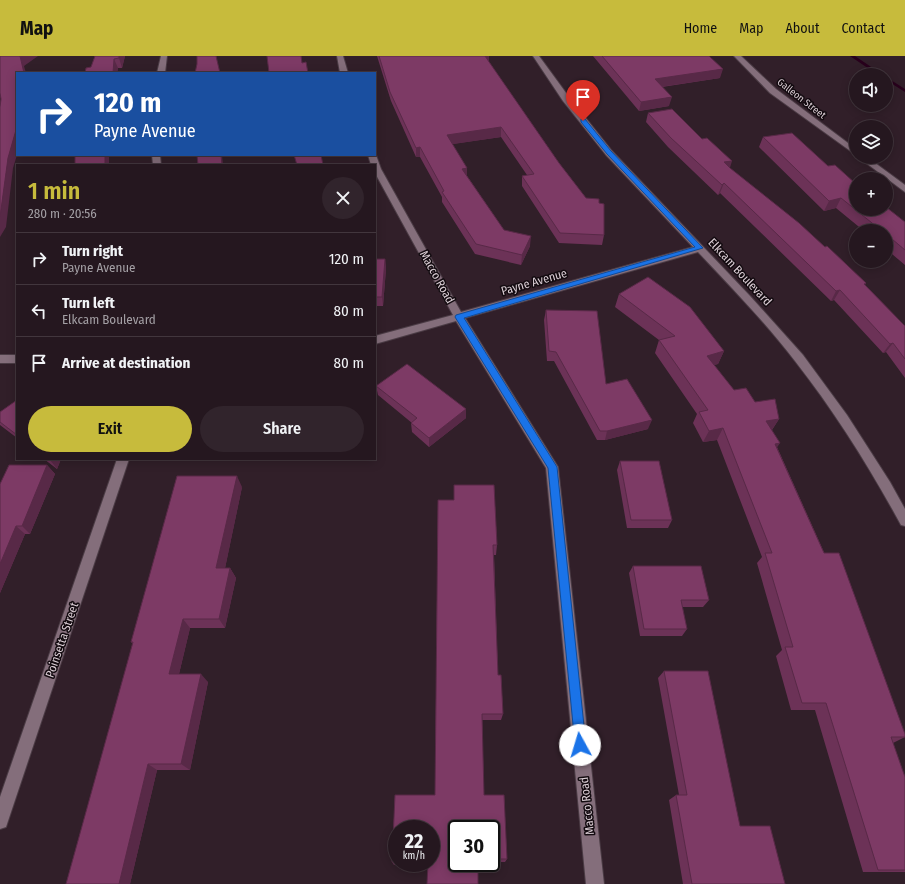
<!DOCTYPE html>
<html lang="en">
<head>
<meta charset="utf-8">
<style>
  :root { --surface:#25171f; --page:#31242c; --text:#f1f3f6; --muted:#a39fa4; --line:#42363d; --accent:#c7bb3c }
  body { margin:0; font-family:"Fira Sans Condensed",sans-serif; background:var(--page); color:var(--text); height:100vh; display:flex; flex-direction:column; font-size:15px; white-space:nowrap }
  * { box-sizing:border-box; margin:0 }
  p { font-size:13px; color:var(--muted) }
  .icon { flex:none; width:22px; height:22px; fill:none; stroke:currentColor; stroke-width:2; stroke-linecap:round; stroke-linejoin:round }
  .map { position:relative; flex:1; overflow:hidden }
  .details { position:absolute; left:16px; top:108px; width:360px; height:296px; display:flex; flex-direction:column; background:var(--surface); border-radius:0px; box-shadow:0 2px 10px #0003,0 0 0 1px var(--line) }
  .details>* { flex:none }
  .banner { position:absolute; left:16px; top:16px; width:360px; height:84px; border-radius:0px; box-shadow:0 2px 10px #0003,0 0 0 1px var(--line); background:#1a4fa0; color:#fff; overflow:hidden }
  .tools { position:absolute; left:849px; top:12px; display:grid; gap:8px }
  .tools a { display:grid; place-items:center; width:44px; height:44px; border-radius:50%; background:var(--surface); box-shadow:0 2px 10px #0003,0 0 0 1px var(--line); font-size:20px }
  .speed { position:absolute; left:388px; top:764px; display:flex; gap:8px; font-size:20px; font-weight:700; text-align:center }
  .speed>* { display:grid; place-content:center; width:52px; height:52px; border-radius:50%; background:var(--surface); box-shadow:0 2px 10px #0003,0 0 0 1px var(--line); line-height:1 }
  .speed small { font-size:10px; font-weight:400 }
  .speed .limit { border:2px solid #111; border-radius:6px; background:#fff; color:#111 }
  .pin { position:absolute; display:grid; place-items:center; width:34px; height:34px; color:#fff; margin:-41px -17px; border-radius:50% 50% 50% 0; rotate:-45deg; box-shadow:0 0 4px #0007 }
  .pin .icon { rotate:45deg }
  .me { position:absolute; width:44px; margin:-22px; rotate:354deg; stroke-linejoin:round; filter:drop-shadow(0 0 3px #0008) }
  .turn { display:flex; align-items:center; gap:14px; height:84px; padding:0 12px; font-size:18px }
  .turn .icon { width:52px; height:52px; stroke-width:2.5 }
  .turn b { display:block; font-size:28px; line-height:34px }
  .round { display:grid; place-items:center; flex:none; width:42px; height:42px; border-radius:21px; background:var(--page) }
  .overview { display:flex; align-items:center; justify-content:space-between; height:68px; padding:0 12px }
  h1 { font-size:24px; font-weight:600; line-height:30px; color:var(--accent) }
  .button { display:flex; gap:8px; margin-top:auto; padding:8px 12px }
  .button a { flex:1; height:46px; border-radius:24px; background:var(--accent); color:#111; font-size:16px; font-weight:600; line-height:46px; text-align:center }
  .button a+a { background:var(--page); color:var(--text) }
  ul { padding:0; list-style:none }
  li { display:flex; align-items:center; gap:12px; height:52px; padding:0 12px; border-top:1px solid var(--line) }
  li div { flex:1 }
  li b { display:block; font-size:15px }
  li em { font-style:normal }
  header { display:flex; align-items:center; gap:24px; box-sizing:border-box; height:56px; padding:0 20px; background:var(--accent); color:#111 }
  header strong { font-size:19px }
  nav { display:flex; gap:22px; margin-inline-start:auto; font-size:14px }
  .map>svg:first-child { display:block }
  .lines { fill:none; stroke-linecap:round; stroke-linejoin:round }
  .stream { fill:#28001c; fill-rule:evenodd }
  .minor-casing { stroke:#4b3c45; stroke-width:2 }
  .minor { fill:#846e7b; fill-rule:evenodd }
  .wall { fill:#6c3257; fill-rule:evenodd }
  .shaded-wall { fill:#582947 }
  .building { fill:#7d3a65; stroke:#582947 }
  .route { fill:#1a73e8; stroke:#114b97 }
  .labels { text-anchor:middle; stroke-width:3; stroke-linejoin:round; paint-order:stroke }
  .far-street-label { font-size:10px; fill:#dccfd6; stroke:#130b10 }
  .street-label { font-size:12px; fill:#dccfd6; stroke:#130b10 }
</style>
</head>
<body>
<header>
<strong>Map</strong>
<nav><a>Home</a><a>Map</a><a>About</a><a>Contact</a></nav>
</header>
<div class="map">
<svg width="905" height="828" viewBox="0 0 905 828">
  <rect width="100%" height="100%" fill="#311f29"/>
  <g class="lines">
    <path class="stream" d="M850,0H855L883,19H878Z
      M886,21L905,33V36L886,24Z"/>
    <defs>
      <path id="minor" d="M161,0H167L165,17H157Z
        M337,0H343L348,17H340Z
        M533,0H539L569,41L612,95L750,240L803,299L847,359L890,426L905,453V470L901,469C870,412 835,356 795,305C765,266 731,231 698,196L465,262L558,411L604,828H586L546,412L456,265L375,288V280L453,259L375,117V109H371L368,99H375V97L376,99L381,113L461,256L693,191L606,99L563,45Z
        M734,0H741L776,33L856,93V99L770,37Z
        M152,99H160L161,109H153Z
        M858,101H867L905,129V136Z
        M0,299H17V307H0Z
        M117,403H129L8,765L6,771L0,773V741Z"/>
    </defs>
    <use href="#minor" class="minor-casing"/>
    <use href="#minor" class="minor"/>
  </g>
  <path class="wall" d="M95,0H125L122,12H118L117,17H85L91,11Z
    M377,0H489V6L559,107L586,142L599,147L604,179L602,189L559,187L522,130V120L527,119L501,81L452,88L467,120L504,174L530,190L521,209L475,198L442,146V141L420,101H416L391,45Z
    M593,0H709L720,22L662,31L669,50L639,55Z
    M648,57L730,112L866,227L865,229L905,270V322L886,296L883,297L834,244L831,245L720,137L718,139L668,91L646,66Z
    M763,81L856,153L905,166V209L886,193V175H864L836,152L824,155L759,91Z
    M375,203H385L386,213L383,250H375Z
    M619,238L724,295L718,308L714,309L734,334L755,346L779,363L772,374L777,391L905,678V681L893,687L905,721V816H863L815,654H791L776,600L782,594L757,507L762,501L717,384L703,386L693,367L697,358L655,297L659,284L615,251Z
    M546,254L606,328L648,373L605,384H597L554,305H547L544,264Z
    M376,330L466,353V362L429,391L412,376L411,367H412L378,339Z
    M17,344V382L0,369V356Z
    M44,403H61L57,413Z
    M620,405L672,464L668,472H627L617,414Z
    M47,409L55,418L30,478H25L0,537V428Z
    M454,429H494L497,489L496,499H494L498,619H501L503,658L501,664H482L484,739H504L507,803L505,806H491V773H457V807H478V828H427L428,809H394L392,806L395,739H435L438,444H454ZM397,773H431V807H397Z
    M242,431L225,512H230L236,522L225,572H190L179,618L208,626L190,714H157L130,828H66L133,588L131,586Z
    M633,510L709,544L703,551H682L687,573L682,580H640L629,517Z
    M664,615L740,770L785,828H683L669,744L676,739H679L658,622Z"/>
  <path class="shaded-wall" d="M19,0H38L24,10L26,17H24Z
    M119,0H125L122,12L119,2Z
    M484,0H489V9Z
    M114,3L118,12L117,17H113Z
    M723,13L720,22L653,32L655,23Z
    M672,41L669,50L639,55L641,46Z
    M501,71V81L447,89V79Z
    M16,74H17V99L13,112L6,171L0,181V161L8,102Z
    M420,91V101H416V92Z
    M105,99H109V109H105Z
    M221,99H222L223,109H222Z
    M732,105L729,115L724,106Z
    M467,112V122L462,113Z
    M724,127L720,137L718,139L722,129Z
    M841,142L836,152L824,155L829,145Z
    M531,180L530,190L521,209L522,199Z
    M385,203L386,213L383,250L382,241Z
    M840,234L834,244L831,245L836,235Z
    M893,287L886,296L883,297L890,288Z
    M724,295L718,308L701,312L707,300Z
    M466,353V362L429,391V382Z
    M779,363L771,375L766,365Z
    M652,364L648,373L605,384L607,375Z
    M723,372L717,384L703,386L709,375Z
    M780,387L772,399L775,388Z
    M50,403H61L57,413L50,404Z
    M47,409L55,418L30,478L22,470Z
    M237,420L242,431L223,522L216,512Z
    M16,470L25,478L0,537V508Z
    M230,512L236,522L225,572L219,563Z
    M183,563L190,572L177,626L169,618Z
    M201,618L208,626L190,714L181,708Z
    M148,708L157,714L130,828H119Z"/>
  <path class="building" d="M0,0H20L24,17H17V74H16L8,102L0,161V51L1,43L0,37Z
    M95,0H119V2L114,3L113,17H85L86,12L91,11Z
    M197,0H216L220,17H195L197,8Z
    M267,0H301L302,7L306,6L308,17H269Z
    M379,0H485L559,107L586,142L599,143V147L604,148V179L560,177L522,120L534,118L501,71L447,79L467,112L462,113L504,174L531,180L522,199L476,188L442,136L444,135L420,91L416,92L390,36Z
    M602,0H709L723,13L655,23L672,41L641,46Z
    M672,53L702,83L707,82L732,105L724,106L730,112L799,167L825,191L827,190L866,227L864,228L905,270V303L893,287L890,288L840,234L836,235L724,127L722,129L671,82L648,57Z
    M792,77L828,110L835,109L856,128V153H886V151L905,166V194L886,178V175H882L841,142L829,145L763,81Z
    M75,99H105V109H75Z
    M197,99H221L222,109H198Z
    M294,99H321L323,109H297Z
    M375,203H385L382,241H375Z
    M648,221L690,251L724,295L707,300L734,334L746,332L755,346L775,343L779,363L766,365L780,387L775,388L824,497H839L905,678V681H891L905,721V814H878L826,647H802L785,591H793L765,497H772L723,372L709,375L699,356L708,354L659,284L675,280L619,238Z
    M546,254L597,255L606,328L627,323L652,364L607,375H600L556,296L549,295Z
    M407,308L466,353L429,382L411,367L417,362L376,330Z
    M17,344V379L0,366V356Z
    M620,405H659L672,464H631Z
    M9,409H47L22,470H16L0,508V428Z
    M177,420H237L216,512H230L219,563H183L169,618H201L181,708H148L119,828H66L133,586H131Z
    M454,429H494L497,489H493L498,619H501L503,658H482L484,739H504L507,803H491V773H457V807H478V828H427L428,807H431V773H397V806H392L395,739H435L438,444H454Z
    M633,510H701L709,544H681L687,573H644Z
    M664,615H708L740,770H770L785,828H692L676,739H687Z"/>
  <path class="route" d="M581,63H585L611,95L703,192L464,262L557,411L586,689L585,693L580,695L576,693L575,689L548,412L455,261L456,259L695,191L607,98L581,66Z"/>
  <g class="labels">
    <g class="far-street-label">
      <text transform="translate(802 42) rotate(38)" y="4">Galleon Street</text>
    </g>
    <g class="street-label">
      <text transform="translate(740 216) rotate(47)" y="4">Elkcam Boulevard</text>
      <text transform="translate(437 221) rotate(61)" y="4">Macco Road</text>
      <text transform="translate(534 226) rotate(-16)" y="4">Payne Avenue</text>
      <text transform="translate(62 584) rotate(-71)" y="4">Poinsetta Street</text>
      <text transform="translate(587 750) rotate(-96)" y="4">Macco Road</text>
    </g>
  </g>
</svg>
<div class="tools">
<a><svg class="icon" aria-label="sound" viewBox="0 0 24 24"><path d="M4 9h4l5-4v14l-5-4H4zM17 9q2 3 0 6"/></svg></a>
<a><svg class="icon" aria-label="layers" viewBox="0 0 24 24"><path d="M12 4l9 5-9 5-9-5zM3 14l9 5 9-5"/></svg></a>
<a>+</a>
<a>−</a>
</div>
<div class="speed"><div>22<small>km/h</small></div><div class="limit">30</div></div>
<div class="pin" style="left:583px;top:65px;background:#d93025"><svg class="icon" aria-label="arrive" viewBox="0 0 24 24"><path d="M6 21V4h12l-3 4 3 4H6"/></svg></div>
<svg class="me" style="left:580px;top:689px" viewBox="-20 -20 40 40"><circle r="19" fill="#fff"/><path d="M0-13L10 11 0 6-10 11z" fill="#1a73e8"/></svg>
<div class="banner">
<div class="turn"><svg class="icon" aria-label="right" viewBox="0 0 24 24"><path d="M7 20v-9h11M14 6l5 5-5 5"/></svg><div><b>120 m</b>Payne Avenue</div></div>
</div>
<section class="details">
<div class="overview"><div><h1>1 min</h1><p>280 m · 20:56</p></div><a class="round"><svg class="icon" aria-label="close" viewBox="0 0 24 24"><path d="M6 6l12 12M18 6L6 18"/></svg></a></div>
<ul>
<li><svg class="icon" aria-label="right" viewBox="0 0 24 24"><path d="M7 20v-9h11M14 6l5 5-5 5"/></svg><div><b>Turn right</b><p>Payne Avenue</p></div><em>120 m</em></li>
<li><svg class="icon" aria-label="left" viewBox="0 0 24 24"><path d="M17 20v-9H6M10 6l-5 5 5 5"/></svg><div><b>Turn left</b><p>Elkcam Boulevard</p></div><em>80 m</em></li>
<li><svg class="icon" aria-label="arrive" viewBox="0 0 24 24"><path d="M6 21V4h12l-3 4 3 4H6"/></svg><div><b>Arrive at destination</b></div><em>80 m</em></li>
</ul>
<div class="button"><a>Exit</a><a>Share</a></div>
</section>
</div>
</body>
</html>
